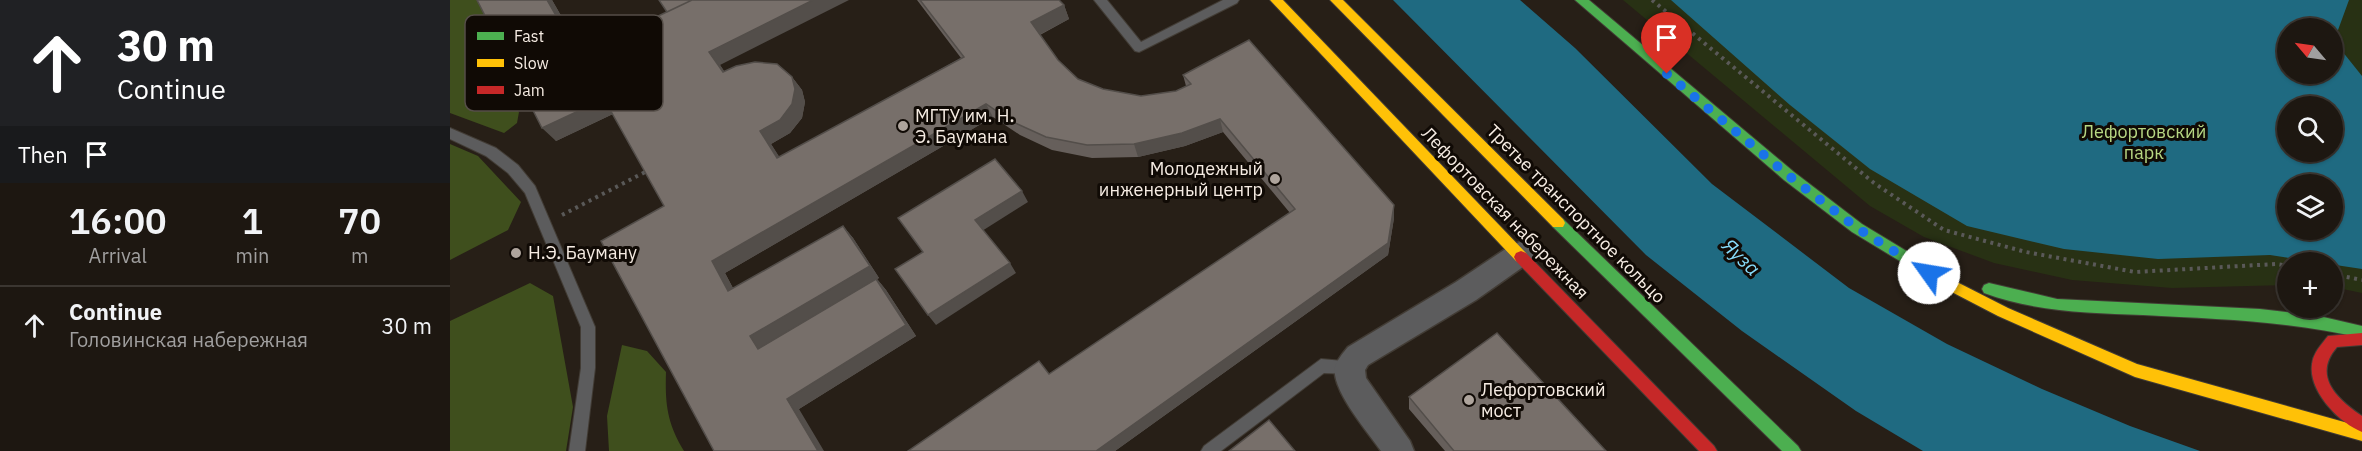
<!DOCTYPE html>
<html lang="en">
<head>
<meta charset="utf-8">
<style>
  :root { --surface:#1d1711; --page:#2a241f; --text:#f1f3f6; --muted:#a09f9f; --line:#3b3631 }
  body { margin:0; font-family:"IBM Plex Sans",sans-serif; background:var(--page); color:var(--text); height:100vh; display:flex; flex-direction:column; font-size:22px; white-space:nowrap }
  * { box-sizing:border-box; margin:0 }
  p { font-size:20px; color:var(--muted) }
  .icon { flex:none; width:33px; height:33px; fill:none; stroke:currentColor; stroke-width:2; stroke-linecap:round; stroke-linejoin:round }
  .map { position:relative; flex:1; overflow:hidden }
  .side { display:flex; flex-direction:column; background:var(--surface); width:450px }
  .side>* { flex:none }
  .top-card { background:#202124; color:#fff; overflow:hidden }
  .needle { width:39px; rotate:299deg }
  .fabs { position:absolute; left:1827px; top:18px; display:grid; gap:12px }
  .fabs a { display:grid; place-items:center; width:66px; height:66px; border-radius:50%; background:var(--surface); box-shadow:0 2px 4px #0004,0 0 0 2px var(--line); font-size:30px }
  .pin { position:absolute; display:grid; place-items:center; width:51px; height:51px; color:#fff; margin:-62px -26px; border-radius:50% 50% 50% 0; rotate:-45deg; box-shadow:0 0 6px #0007 }
  .pin .icon { rotate:45deg }
  .me { position:absolute; width:66px; margin:-33px; rotate:302deg; stroke-linejoin:round; filter:drop-shadow(0 0 4px #0008) }
  .turn { display:flex; align-items:center; gap:21px; height:126px; padding:0 18px; font-size:27px }
  .turn .icon { width:78px; height:78px; stroke-width:2.5 }
  .turn b { display:block; font-size:42px; line-height:51px }
  .then { display:flex; align-items:center; height:57px; padding:0 18px; background:#0003; gap:12px; font-size:22px }
  .eta { display:flex; justify-content:space-evenly; align-items:center; height:102px; text-align:center }
  .eta b { font-size:36px; font-weight:600; line-height:42px }
  ul { padding:0; list-style:none }
  li { display:flex; align-items:center; gap:18px; height:78px; padding:0 18px; border-top:2px solid var(--line) }
  li div { flex:1 }
  li b { display:block; font-size:22px }
  li em { font-style:normal }
  main { display:flex; flex:1; min-height:0 }
  .map>svg:first-child { display:block }
  .green { fill:#283114; fill-rule:evenodd }
  .forest { fill:#3f4f1d }
  .water { fill:#1f6a81; fill-rule:evenodd }
  .lines { fill:none; stroke-linecap:round; stroke-linejoin:round }
  .lane-casing { stroke:#423c35; stroke-width:2 }
  .street-casing { stroke:#423c35; stroke-width:3 }
  .fast-casing { stroke:#423c35; stroke-width:2 }
  .slow-casing { stroke:#423c35; stroke-width:2 }
  .jam-casing { stroke:#423c35; stroke-width:2 }
  .path { stroke:#5a5958; stroke-width:4; stroke-dasharray:3 4.5; stroke-linecap:butt }
  .lane { fill:#5c5c5d; fill-rule:evenodd }
  .street { fill:#5c5c5d; fill-rule:evenodd }
  .fast { fill:#4caf50; fill-rule:evenodd }
  .slow { fill:#ffc107; fill-rule:evenodd }
  .jam { fill:#c62828; fill-rule:evenodd }
  .wall { fill:#665f5b }
  .shaded-wall { fill:#534e4a }
  .building { fill:#776f6a; stroke:#534e4a; stroke-width:1.5 }
  .route { stroke:#1a73e8; stroke-width:10; stroke-dasharray:0 18 }
  .poi-dot { fill:#aea49c; stroke:#100a05; stroke-width:2 }
  .labels { text-anchor:middle; stroke-width:6; stroke-linejoin:round; paint-order:stroke }
  .poi-label { font-size:18px; fill:#f6ece3; stroke:#100a05; text-anchor:start }
  .park-label { font-size:18px; fill:#b7d783; stroke:#100a05 }
  .street-label { font-size:18px; fill:#f6ece3; stroke:#100a05 }
  .water-label { font-size:20px; font-style:italic; fill:#87dcfb; stroke:#100a05 }
  .key { fill:#100a05; stroke:#554e48; stroke-width:1.5 }
  .key-label { font-size:16px; fill:#f6ece3 }
</style>
</head>
<body>
<main>
<section class="side">
<div class="top-card">
<div class="turn"><svg class="icon" aria-label="ahead" viewBox="0 0 24 24"><path d="M12 20V5M6 11l6-6 6 6"/></svg><div><b>30 m</b>Continue</div></div>
<div class="then">Then<svg class="icon" aria-label="arrive" viewBox="0 0 24 24"><path d="M6 21V4h12l-3 4 3 4H6"/></svg></div>
</div>
<div class="eta">
<div><b>16:00</b><p>Arrival</p></div>
<div><b>1</b><p>min</p></div>
<div><b>70</b><p>m</p></div>
</div>
<ul>
<li><svg class="icon" aria-label="ahead" viewBox="0 0 24 24"><path d="M12 20V5M6 11l6-6 6 6"/></svg><div><b>Continue</b><p>Головинская набережная</p></div><em>30 m</em></li>
</ul>
</section>
<div class="map">
<svg width="1912" height="451" viewBox="0 0 1912 451">
  <rect width="100%" height="100%" fill="#271f17"/>
  <path class="green" d="M1173,0H1912V293L1883,287L1882,262H1838L1837,285L1722,288L1622,280L1544,263L1474,237L1420,206ZM1838,28H1882V74H1838ZM1838,106H1882V152H1838ZM1838,184H1882V230H1838Z"/>
  <path class="forest" d="M0,0H27L39,12L56,65L55,97L69,112L67,123L54,133L0,113Z
    M0,144L28,156L71,202L58,230L0,260Z
    M80,283L103,296L123,407L116,451H0V321Z
    M172,345L197,351L216,372C215,404 217,423 234,451H159L157,416Z"/>
  <path class="water" d="M943,0H1070L1125,48L1262,184L1399,288L1497,344L1592,389L1680,426L1750,451H1473L1406,411L1292,331L1196,255Z
    M1221,0H1899L1884,41L1912,76V269L1820,255L1708,259L1614,249L1517,226L1420,169L1340,105ZM1882,28V74H1838V28ZM1882,106V152H1838V106ZM1838,184H1882V230H1838Z"/>
  <g class="lines">
    <defs>
      <path id="lane" d="M644,0H657L691,42L773,0H789L787,3L689,52L685,51Z
        M0,128L46,148L68,165L85,186L145,327V368L135,451H119L131,368V327L75,193L58,173L36,156L0,139Z
        M871,359L905,362L907,367L905,372L900,374L874,373L771,451H751L754,446Z"/>
      <path id="street" d="M1070,242L1080,246L1084,254L1080,262L1026,300L918,365L915,370L916,378L960,441L964,451H931C918,432 881,390 885,367C887,360 893,353 898,347L1006,282L1060,246Z"/>
      <path id="fast" d="M1125,0H1139L1344,172L1412,224L1506,281L1508,285L1506,289L1501,291L1496,289L1402,232L1334,180Z
        M1108,217L1113,219L1348,446L1351,451H1332L1103,227L1101,223L1103,219Z
        M1539,283L1607,299L1810,309L1869,316L1912,326V338C1840,321 1767,319 1693,315C1639,313 1585,312 1534,293L1532,289L1534,285Z"/>
      <path id="slow" d="M820,0H833L1076,253L1078,257L1076,261L1071,263L1066,261Z
        M880,0H893L1113,219L1115,223L1113,227H1103Z
        M1501,279L1558,308L1687,364L1912,427V441L1685,377L1548,316L1496,289L1494,285L1496,281Z"/>
      <path id="jam" d="M1071,251L1076,253L1264,446L1267,451H1249L1066,261L1064,257L1066,253Z
        M1912,333V345L1887,347C1862,376 1887,399 1912,416V432C1889,423 1858,391 1862,364C1863,353 1871,345 1878,336Z"/>
    </defs>
    <use href="#lane" class="lane-casing"/>
    <use href="#street" class="street-casing"/>
    <use href="#fast" class="fast-casing"/>
    <use href="#slow" class="slow-casing"/>
    <use href="#jam" class="jam-casing"/>
    <path class="path" d="M1202,0L1424,183L1494,230L1576,252L1685,272L1826,264L1838,266
      M112,215L199,170
      M1882,274L1912,280"/>
    <use href="#lane" class="lane"/>
    <use href="#street" class="street"/>
    <use href="#fast" class="fast"/>
    <use href="#slow" class="slow"/>
    <use href="#jam" class="jam"/>
  </g>
  <path class="wall" d="M27,0H102L132,52L217,12L270,65L274,71L342,77L352,90L355,102L352,118L340,133L321,144L329,157L511,58L467,0H609L614,5L619,19L590,35L608,60L628,79L653,89L691,96L726,91L736,86L733,75L944,205V218L938,255L665,451H458L599,374L840,213L773,132L735,146L688,157L642,158L602,150L570,135L543,117L275,273L283,288L393,226L403,238L429,278L427,279L436,290L466,336L349,409L214,206L163,114L106,141Z
    M959,397L1156,451H995L959,409Z"/>
  <path class="shaded-wall" d="M97,0H102L141,68L128,54Z
    M363,0H399L270,65L284,86L273,72L259,52Z
    M614,5L619,19L587,36L581,22Z
    M342,77L352,90L355,102L352,118L340,133L321,144L338,170L327,158L310,131Z
    M154,99L167,112L106,141L92,128Z
    M536,104L543,117L275,273L290,302L278,291L262,261Z
    M770,119L773,132L735,146L688,157L684,144Z
    M572,191L578,202L532,231L525,220Z
    M944,205V218L938,255L665,451H646Z
    M393,226L403,238L429,278L427,279L436,290L466,336L349,409L374,451H368L300,336Z
    M560,263L566,273L486,325L478,315Z"/>
  <path class="building" d="M27,0H97L128,54L242,0H363L259,52L273,72L286,66L305,62L327,64L342,77L345,89L342,104L330,120L310,131L327,158L514,57L470,0H609L614,5L581,22L608,60L628,79L653,89L691,96L726,91L741,84L733,75L799,40L944,205L938,243L646,451H458L589,361L599,374L845,209L770,119L732,133L684,144L637,145L596,137L563,122L536,104L262,261L278,291L393,226L420,266L300,336L308,349L426,279L456,325L337,399L368,451H264L151,241L214,206L154,99L92,128Z
    M209,0H242L217,12Z
    M545,159L572,191L525,220L560,263L478,315L445,269L473,252L448,218Z
    M1047,333L1156,451H1004L959,397Z
    M819,420L845,451H779Z"/>
  <g class="lines">
    <path class="route" d="M1217,74L1339,176L1407,228L1479,273"/>
  </g>
  <g class="poi-dot">
    <circle cx="453" cy="126" r="6"/>
    <circle cx="825" cy="179" r="6"/>
    <circle cx="66" cy="253" r="6"/>
    <circle cx="1019" cy="400" r="6"/>
  </g>
  <g class="labels">
    <g class="poi-label">
      <text x="465" y="122">МГТУ им. Н.<tspan x="465" dy="21">Э. Баумана</tspan></text>
      <text x="813" y="175" text-anchor="end">Молодежный<tspan x="813" dy="21">инженерный центр</tspan></text>
      <text x="78" y="259">Н.Э. Бауману</text>
      <text x="1031" y="396">Лефортовский<tspan x="1031" dy="21">мост</tspan></text>
    </g>
    <g class="park-label">
      <text x="1694" y="138">Лефортовский<tspan x="1694" dy="21">парк</tspan></text>
    </g>
    <g class="street-label">
      <text transform="translate(1055 213) rotate(46)" y="6">Лефортовская набережная</text>
      <text transform="translate(1126 214) rotate(45)" y="6">Третье транспортное кольцо</text>
    </g>
    <g class="water-label">
      <text transform="translate(1291 257) rotate(44)" y="7">Яуза</text>
    </g>
  </g>
  <rect x="15" y="15" width="198" height="96" rx="9" class="key"/>
  <rect x="27" y="32" width="27" height="8" fill="#4caf50"/>
  <rect x="27" y="59" width="27" height="8" fill="#ffc107"/>
  <rect x="27" y="86" width="27" height="8" fill="#c62828"/>
  <g class="key-label">
    <text x="64" y="42">Fast</text>
    <text x="64" y="69">Slow</text>
    <text x="64" y="96">Jam</text>
  </g>
</svg>
<div class="fabs">
<a><svg class="needle" viewBox="-14 -14 28 28"><path d="M0-13l5 13h-10z" fill="#e53935"/><path d="M0 13l5-13h-10z" fill="#a09f9f"/></svg></a>
<a><svg class="icon" aria-label="search" viewBox="0 0 24 24"><circle cx="10" cy="10" r="6"/><path d="M15 15l6 6"/></svg></a>
<a><svg class="icon" aria-label="layers" viewBox="0 0 24 24"><path d="M12 4l9 5-9 5-9-5zM3 14l9 5 9-5"/></svg></a>
<a>+</a>
</div>
<div class="pin" style="left:1217px;top:74px;background:#d93025"><svg class="icon" aria-label="arrive" viewBox="0 0 24 24"><path d="M6 21V4h12l-3 4 3 4H6"/></svg></div>
<svg class="me" style="left:1479px;top:273px" viewBox="-20 -20 40 40"><circle r="19" fill="#fff"/><path d="M0-13L10 11 0 6-10 11z" fill="#1a73e8"/></svg>
</div>
</main>
</body>
</html>
